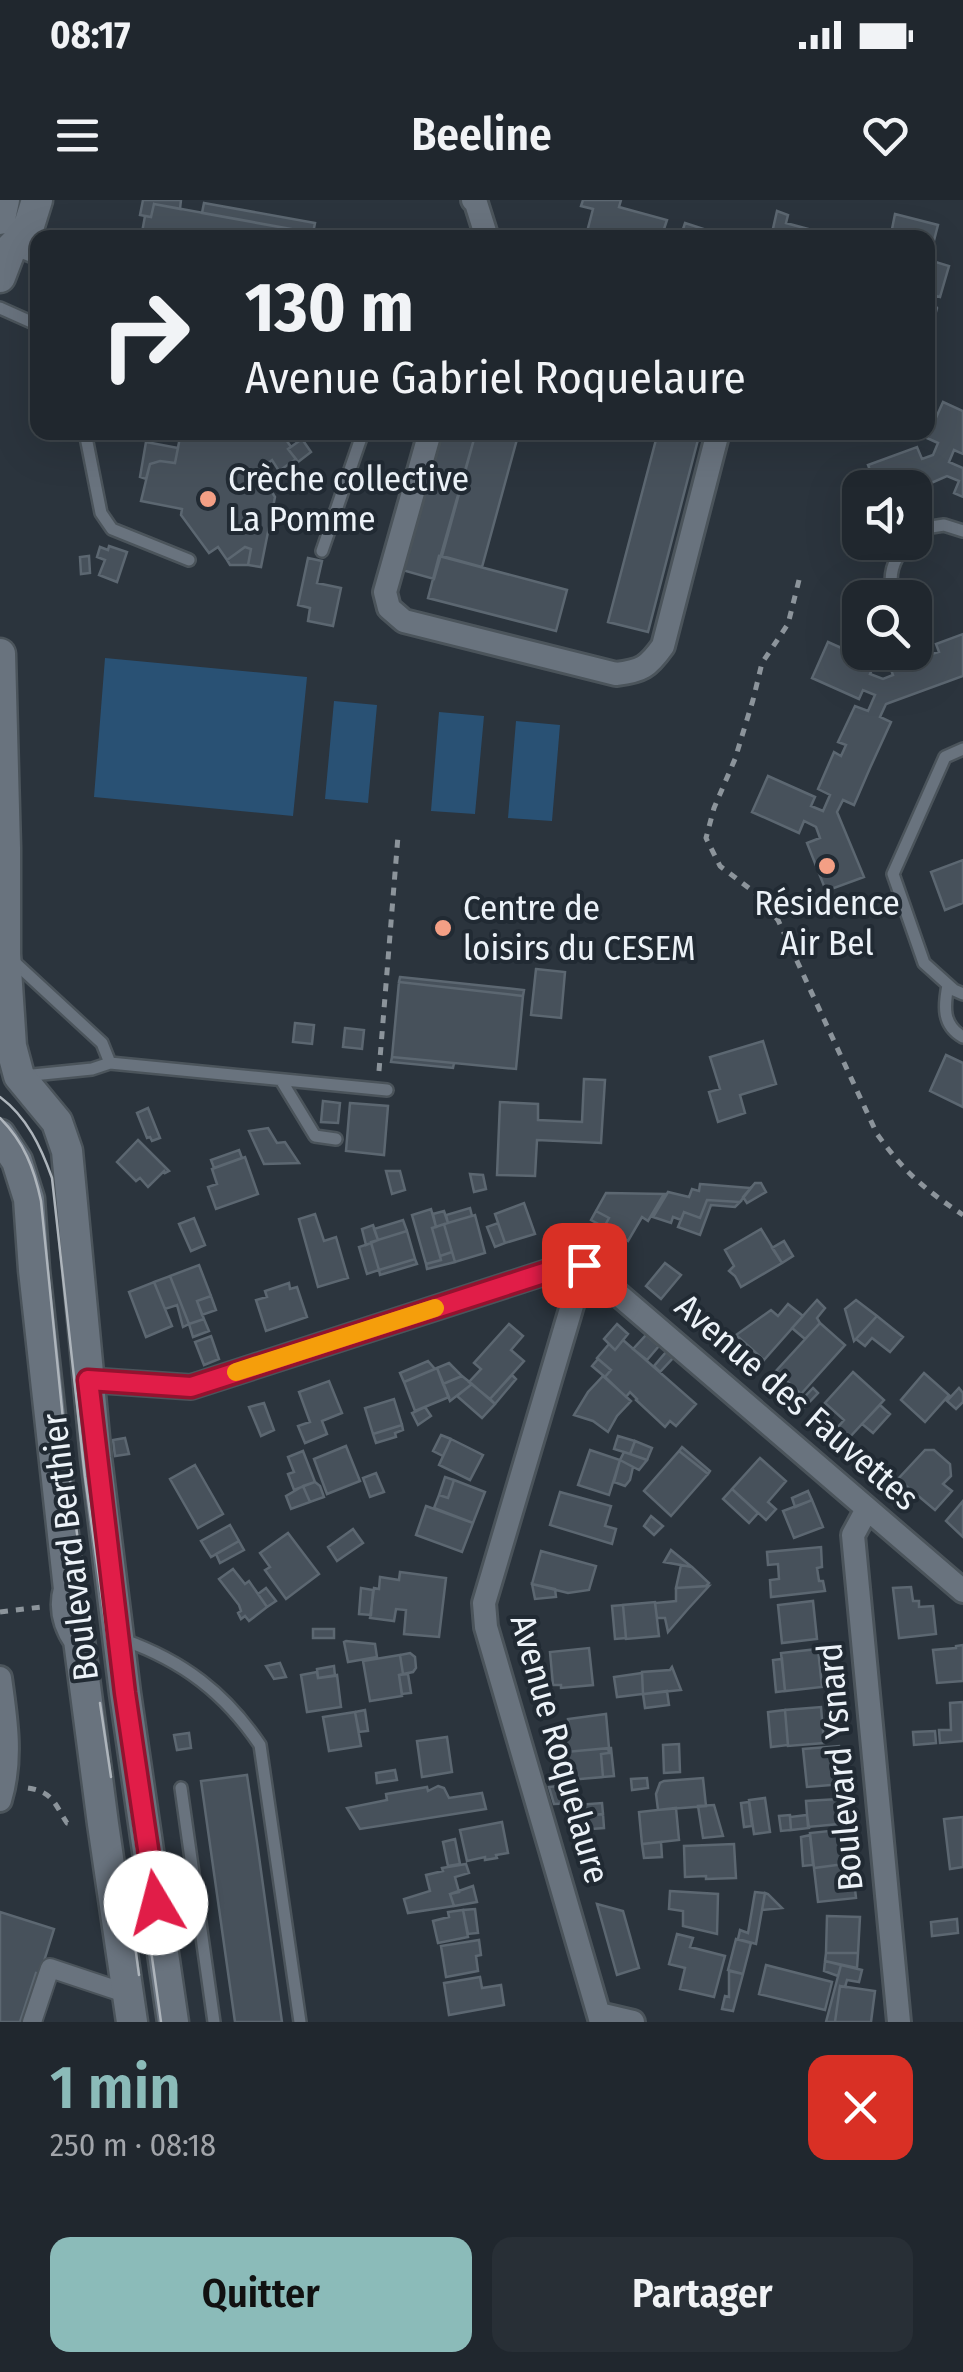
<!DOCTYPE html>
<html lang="fr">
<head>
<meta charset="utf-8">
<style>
  :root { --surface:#20272e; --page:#282f36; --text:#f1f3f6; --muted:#a2a5aa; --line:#3d444a; --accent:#8bbbb9 }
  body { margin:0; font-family:"Fira Sans Condensed",sans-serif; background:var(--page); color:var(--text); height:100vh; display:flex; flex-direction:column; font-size:38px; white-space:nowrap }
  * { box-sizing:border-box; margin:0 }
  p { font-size:32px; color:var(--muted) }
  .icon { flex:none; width:55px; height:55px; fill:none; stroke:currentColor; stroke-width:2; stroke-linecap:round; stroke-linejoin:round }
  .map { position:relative; height:1822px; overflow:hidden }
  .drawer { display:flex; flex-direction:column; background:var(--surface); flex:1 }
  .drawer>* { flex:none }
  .banner { position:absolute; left:30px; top:30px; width:905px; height:210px; border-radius:20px; box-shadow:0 10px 40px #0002,0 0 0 2px var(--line); background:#20272e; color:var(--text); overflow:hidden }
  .buttons { position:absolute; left:842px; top:270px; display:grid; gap:20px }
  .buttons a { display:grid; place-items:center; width:90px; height:90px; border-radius:20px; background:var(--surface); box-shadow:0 10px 40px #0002,0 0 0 2px var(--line); font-size:50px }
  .pin { position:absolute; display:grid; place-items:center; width:85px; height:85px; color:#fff; margin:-42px; border-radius:20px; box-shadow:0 5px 15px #0006 }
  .me { position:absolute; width:110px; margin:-55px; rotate:352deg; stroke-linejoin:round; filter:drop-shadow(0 0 8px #0008) }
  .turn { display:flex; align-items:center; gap:35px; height:210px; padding:0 50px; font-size:45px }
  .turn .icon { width:130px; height:130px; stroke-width:2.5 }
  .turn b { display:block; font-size:70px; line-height:85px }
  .round { display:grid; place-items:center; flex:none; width:105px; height:105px; border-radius:20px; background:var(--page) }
  .summary { display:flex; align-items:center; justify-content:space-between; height:170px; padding:0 50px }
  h1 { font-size:60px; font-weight:600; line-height:75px; color:var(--accent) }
  .button { display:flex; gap:20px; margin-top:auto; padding:20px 50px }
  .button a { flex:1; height:115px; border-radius:20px; background:var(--accent); color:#111; font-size:40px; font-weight:600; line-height:115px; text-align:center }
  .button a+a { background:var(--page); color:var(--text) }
  .status { display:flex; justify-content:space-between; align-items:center; height:70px; padding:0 50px; background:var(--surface); direction:ltr }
  .status svg { height:28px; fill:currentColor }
  header { display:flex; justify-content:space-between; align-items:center; height:130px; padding:0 50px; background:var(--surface); font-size:45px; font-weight:600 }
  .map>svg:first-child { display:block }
  .green { fill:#295174 }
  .building { fill:#47515b; stroke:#5c6771; stroke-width:2.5 }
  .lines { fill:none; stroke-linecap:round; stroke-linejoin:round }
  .service-casing { stroke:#4b545b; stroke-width:16 }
  .pedestrian-casing { stroke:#4b545b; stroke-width:22 }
  .minor-casing { stroke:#4b545b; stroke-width:28 }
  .tertiary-casing { stroke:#4b545b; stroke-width:35 }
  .path { stroke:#8c949b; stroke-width:5; stroke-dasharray:8 8; stroke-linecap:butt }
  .service { stroke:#69737e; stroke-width:11 }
  .pedestrian { stroke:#69737e; stroke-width:18 }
  .minor { stroke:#69737e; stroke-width:22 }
  .tertiary { stroke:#69737e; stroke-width:30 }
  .tram { stroke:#aeb5bc; stroke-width:2.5 }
  .route-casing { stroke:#92132f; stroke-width:25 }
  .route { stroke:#e11d48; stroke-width:18 }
  .slow { stroke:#f59e0b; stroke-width:18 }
  .poi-dot { fill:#f39f85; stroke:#212a33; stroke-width:4 }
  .labels { text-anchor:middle; stroke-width:8; stroke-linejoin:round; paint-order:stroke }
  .poi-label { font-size:35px; fill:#ecf2f8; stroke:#212a33; text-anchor:start }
  .street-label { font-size:35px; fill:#ecf2f8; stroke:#212a33 }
</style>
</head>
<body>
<div class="status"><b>08:17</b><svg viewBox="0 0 49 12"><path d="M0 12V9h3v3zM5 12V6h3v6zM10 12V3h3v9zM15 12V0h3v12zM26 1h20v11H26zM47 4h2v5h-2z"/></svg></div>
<header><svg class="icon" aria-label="menu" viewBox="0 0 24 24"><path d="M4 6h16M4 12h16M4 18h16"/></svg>Beeline<svg class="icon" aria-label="heart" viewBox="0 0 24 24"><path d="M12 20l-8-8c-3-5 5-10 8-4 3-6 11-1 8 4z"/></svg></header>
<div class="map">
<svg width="963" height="1822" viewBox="0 0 963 1822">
  <rect width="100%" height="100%" fill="#2b343d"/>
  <path class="green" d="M105,458L307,477L293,616L94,597Z
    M334,501L377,505L368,603L325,599Z
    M439,512L484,516L475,614L431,611Z
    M516,521L560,525L552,621L508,618Z"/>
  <path class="building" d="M143,0H181L180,9L154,4L151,17L140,15Z
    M583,0H621L619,7L667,20L661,38H611L612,34L588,28L593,9L581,6Z
    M204,3L315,23L313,33L202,13Z
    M154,4L313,33L336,37L141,38L145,16L151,17Z
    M777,11L788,15L786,23L808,29L806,38H789L772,33Z
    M895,14L938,25L929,60L949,66L940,97L936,96L934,104L937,108L931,131L928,130V38H898L900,31L892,29Z
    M685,23L713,32L711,38H680Z
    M943,202L963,211V254L954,250L949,262L963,268V297L954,293L959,281L947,276L915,290V288H877L868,265L917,247L922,259L933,255L938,243L927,238Z
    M181,232H281L291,247L288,249L296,259L279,271L272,260L259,270L275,297L261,367L248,365L251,349L245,347L227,360L218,347L209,353L181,315L182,309L141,301L150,264L160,261L175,263Z
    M439,232H476L434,379L402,370Z
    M476,232H519L482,367L442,356Z
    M658,232H700L648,432L608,422Z
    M302,239L311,252L298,262L288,249Z
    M146,242L178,248L175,263L160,261L150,264L146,279L140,277Z
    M109,346L127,352L117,382L99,375L105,360L97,357L100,347L108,350Z
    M245,347L251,349L248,365H230L227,360Z
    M89,356L90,373L81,374L80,357Z
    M439,356L567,390L556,431L428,398Z
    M308,358L322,361L317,383L341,388L333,426L308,421L310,408L298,405Z
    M963,434V476L886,504L880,517L891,522L870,568L854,605L843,600L837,612L864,677L826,691L807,643L820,638L816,627L804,621L799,633L752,612L768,576L815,597L811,606L823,611L830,595L818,589L834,552L841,556L846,545L838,542L855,506L868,511L875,495L863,490L859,499L812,478L828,442L875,463L870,474L883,479L893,475L888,462L926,448L928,455L939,452L936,444Z
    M963,660V703L945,710L931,672Z
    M536,769L565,772L561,818L531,815Z
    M400,777L524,790L523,796L399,782Z
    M399,782L523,796L516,869L392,857Z
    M295,823L314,825L312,844L293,842Z
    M345,828L364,830L362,849L343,847Z
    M763,841L776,884L740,895L745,913L718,922L709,892L720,889L710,857Z
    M946,855L963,863V907L930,891Z
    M392,857L454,863L453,868L391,862Z
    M584,879L605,880L601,943L537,940L535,976L497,975L500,902L538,904V920L582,922Z
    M323,901L340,903L338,923L321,922Z
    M350,903L388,906L384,955L346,951Z
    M148,908L160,938L152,941L150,937L147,938L137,913Z
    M268,928L277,943L285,942L299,963L264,964L249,931Z
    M138,940L169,971L165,973L164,971L148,987L140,978L136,981L117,962Z
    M239,950L242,958L214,968L211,960Z
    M245,957L258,994L216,1009L208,987L217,984L212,969Z
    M386,971H400L405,990L392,994Z
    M470,974L483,975L486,989L474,992Z
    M755,983H761L766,992L747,1003L743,997Z
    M700,984L751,988L740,1002L707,1000L700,1018L684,1012L681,1020L673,1017L671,1023L653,1017L668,992L689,997L692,989L699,991Z
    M606,993L664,994L648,1021L642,1017L628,1041L604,1027L609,1018L596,1011Z
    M707,1000L740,1002L735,1007L711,1005L700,1035L678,1027L684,1012L700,1018Z
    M524,1003L535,1034L505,1043L495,1014Z
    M470,1008L472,1016L448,1023L446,1015Z
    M431,1009L436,1027L432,1028L441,1060L426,1064L412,1015Z
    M444,1011L448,1023L436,1027L433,1014Z
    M596,1011L609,1018L604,1027L591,1020Z
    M315,1014L324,1041L336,1037L348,1078L318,1087L299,1019Z
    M475,1015L485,1053L455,1062L444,1024Z
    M194,1018L205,1045L191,1051L179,1024Z
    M403,1020L407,1031L378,1040L374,1029Z
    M498,1023L505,1043L495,1047L487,1027Z
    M444,1024L452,1052L440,1056L432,1028Z
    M373,1025L378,1040L366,1045L362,1029Z
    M761,1029L782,1063L741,1087L735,1076L729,1071L734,1066L725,1050Z
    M407,1031L415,1059L379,1070L371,1042Z
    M784,1041L793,1056L782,1063L772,1048Z
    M371,1043L379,1070L367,1074L359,1047Z
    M452,1052L455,1062L427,1069L426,1064L441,1060L440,1056Z
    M415,1059L417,1064L380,1075L379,1070Z
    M665,1063L681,1075L661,1099L646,1086Z
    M199,1065L211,1096L197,1101L204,1119L189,1124L170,1076Z
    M170,1076L189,1124L183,1127L177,1105L165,1109L154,1082Z
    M154,1082L172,1126L146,1137L129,1092Z
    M289,1083L290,1089L297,1087L307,1117L266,1131L256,1100L267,1097L265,1091Z
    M211,1096L216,1110L202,1115L197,1101Z
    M817,1100L825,1108L817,1118L820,1123L805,1139L792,1128Z
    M856,1100L877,1116L854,1141L845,1109Z
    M788,1104L803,1116L764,1160L736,1135L771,1110L778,1116Z
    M877,1116L903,1137L890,1152L872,1138L865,1146L856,1139Z
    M204,1119L209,1131L193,1137L189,1124Z
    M820,1123L845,1145L801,1194L776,1171Z
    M509,1124L523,1136L511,1150L524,1161L490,1199L469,1182L481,1169L474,1163Z
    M617,1124L628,1134L615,1150L604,1139Z
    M646,1135L659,1146L647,1160L633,1149Z
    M211,1136L219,1159L204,1165L195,1142Z
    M623,1140L696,1204L676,1226L670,1221L665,1227L636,1200L637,1199L630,1192L626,1197L605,1177L611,1170L597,1158L609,1144L615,1150Z
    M666,1152L673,1158L660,1172L654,1166Z
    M598,1159L611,1170L605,1177L592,1166Z
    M428,1161L435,1169L404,1182L400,1173Z
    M449,1163L462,1176L443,1184L437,1168Z
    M437,1168L449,1197L415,1211L404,1182Z
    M853,1172L884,1200L849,1238L838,1227L844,1220L825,1203Z
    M924,1173L949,1195L925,1222L901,1200Z
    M512,1175L516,1179L495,1204L490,1199Z
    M462,1176L472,1184L450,1201L443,1184Z
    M603,1176L631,1201L617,1216L608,1232L593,1221L574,1215L588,1192Z
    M329,1181L342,1213L322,1221L327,1234L305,1243L298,1226L310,1222L299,1192Z
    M472,1184L495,1204L482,1218L457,1196Z
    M813,1188L818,1193L800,1212L795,1207Z
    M959,1188L963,1193V1202L956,1209L947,1201Z
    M394,1199L402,1225L373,1234L365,1208Z
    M264,1203L274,1230L261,1236L249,1207Z
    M880,1205L890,1214L873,1233L862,1224Z
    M425,1207L431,1216L418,1225L412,1213Z
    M402,1225L403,1230L395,1233L396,1237L376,1243L373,1234Z
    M441,1235L451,1239L443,1256L433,1251Z
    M618,1236L635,1241L630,1254L614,1249Z
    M125,1238L129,1254L115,1256L113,1240Z
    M451,1239L483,1255L470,1280L439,1265Z
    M635,1241L652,1248L647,1260L630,1254Z
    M346,1246L360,1281L327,1294L314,1259Z
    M682,1247L710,1271L708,1274L679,1251Z
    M590,1250L620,1260L609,1295L578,1285Z
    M925,1250H934L950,1264L951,1276L943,1284L952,1291L935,1310L898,1279Z
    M303,1251L315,1282L294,1290L288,1274L294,1272L288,1257Z
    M679,1251L708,1274L671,1316L644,1291Z
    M624,1252L630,1254L647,1260L639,1270L620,1260Z
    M760,1258L786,1281L768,1302L776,1309L766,1320L732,1289Z
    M620,1260L633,1267L630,1280L625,1286L614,1282Z
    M195,1265L223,1314L198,1328L170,1279Z
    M376,1273L384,1292L370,1297L363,1278Z
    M445,1277L454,1280L448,1298L439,1295Z
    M454,1280L485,1292L473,1323L434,1308L439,1295L448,1298Z
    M315,1282L320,1286L324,1297L310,1302L303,1286Z
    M303,1286L310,1302L291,1309L286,1296Z
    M732,1289L758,1313L749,1323L723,1299Z
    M808,1291L812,1300L795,1307L792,1298Z
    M560,1292L611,1306L605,1326L616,1329L612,1344L550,1325Z
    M812,1300L823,1327L794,1338L783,1311Z
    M963,1301V1337L946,1321Z
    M426,1306L473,1323L462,1352L416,1335Z
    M651,1316L663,1326L654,1335L644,1326Z
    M230,1325L239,1341L211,1357L201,1341Z
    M353,1329L363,1343L337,1361L328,1347Z
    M288,1333L319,1374L286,1399L265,1370L270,1367L260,1353Z
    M239,1341L244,1350L220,1363L216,1354Z
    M821,1347L822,1367L817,1368L819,1381H823L825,1391L771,1397L770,1380L779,1379L778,1364L768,1365L767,1352Z
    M671,1350L692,1367L664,1362Z
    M541,1351L596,1366L589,1390L568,1393L532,1384Z
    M681,1365L692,1367L709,1383L706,1386L676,1388Z
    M233,1369L245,1384L249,1381L267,1407L249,1421L245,1416L241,1419L238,1413L241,1411L239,1405L219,1379Z
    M400,1372L446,1378L439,1437L404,1434L406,1410L396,1409L394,1421L370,1418L374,1388L379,1389L380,1377L399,1380Z
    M532,1384L555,1389L556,1397L535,1399Z
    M709,1386L688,1409L668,1432L665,1418H657L655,1403L676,1401V1388Z
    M911,1387L913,1401H919V1407L933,1406L936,1434L899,1438L893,1388Z
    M266,1388L276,1401L267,1407L258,1394Z
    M361,1388L373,1390L371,1415L359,1414Z
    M813,1401L817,1439L782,1443L778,1405Z
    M655,1402L659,1436L626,1439L623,1405Z
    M623,1405L626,1438L615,1439L612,1406Z
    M313,1429H334V1438H313Z
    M346,1441L375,1444L377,1457L348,1462L344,1442Z
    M963,1445V1481L937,1483L933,1450L956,1448V1446Z
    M589,1448L593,1485L561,1488V1485H553L550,1452Z
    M818,1449L822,1487L785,1491L781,1453Z
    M410,1453L415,1457L416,1468L413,1472L403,1474L400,1455Z
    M400,1455L403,1474L399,1475L402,1496L370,1501L363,1461Z
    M782,1459L785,1491L776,1492L773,1460Z
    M280,1463L286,1477L274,1479L266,1466Z
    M334,1466L335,1476L318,1478L317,1469Z
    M672,1467L681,1490L643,1494L642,1472L670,1470Z
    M317,1472L318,1478L337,1475L341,1507L307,1512L301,1475Z
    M642,1473L643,1494L617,1497L614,1477Z
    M408,1474L411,1493L402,1494L399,1475Z
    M667,1491L669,1505L645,1508L643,1494Z
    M963,1502V1541L940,1543L939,1530H951L950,1503Z
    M821,1507L824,1543L788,1546L785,1510Z
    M365,1510L368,1531L359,1532L355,1512Z
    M785,1510L788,1545L771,1547L768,1512Z
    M355,1512L361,1546L329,1551L323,1517Z
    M606,1514L609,1548L566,1552L565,1538L570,1537L568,1519Z
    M935,1531L936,1543L914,1545L913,1532Z
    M189,1533L191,1548L177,1550L174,1535Z
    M447,1537L452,1572L422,1577L417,1541Z
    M679,1544L680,1572L664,1573L663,1545Z
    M839,1546L843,1584L807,1587L803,1549Z
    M608,1548L609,1553L601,1554L603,1577L569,1580L566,1552Z
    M609,1548H611L614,1576L603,1577L601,1554L609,1553Z
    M395,1570L397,1580L377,1583L376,1573Z
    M247,1575L257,1642L282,1822H235L201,1581Z
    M647,1578L648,1588L632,1590L631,1579Z
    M703,1578L706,1606L658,1610L656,1594L660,1583L664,1581Z
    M575,1584L577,1603L554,1604L549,1587Z
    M438,1586L444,1588L449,1598L482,1593L486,1609L360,1629L347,1608L387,1600L386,1594L427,1587L428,1591Z
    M765,1598L770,1632L754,1634L749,1600Z
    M838,1599L839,1624L808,1627L806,1601Z
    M749,1602L752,1626L744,1627L741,1603Z
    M602,1603L603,1614L577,1617V1605Z
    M714,1605L723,1636L703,1638L698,1606Z
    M676,1608L679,1640L642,1644L639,1612Z
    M603,1614L604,1628L578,1630L577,1617Z
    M790,1615L791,1630L781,1631L779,1616Z
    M807,1615L809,1628L791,1630L790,1617Z
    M963,1617V1667L950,1669L944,1619Z
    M502,1622L508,1653L496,1655L497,1658L485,1660V1657L467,1661L460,1630Z
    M848,1629L852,1663L814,1668L810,1633Z
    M810,1635L813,1665L803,1666L801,1637Z
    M455,1639L460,1664L448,1666L443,1642Z
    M661,1642L662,1657L644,1658L642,1644Z
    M734,1644L736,1678L706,1679V1676L685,1677L684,1646Z
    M852,1663L856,1698L818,1702L814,1668Z
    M466,1664L469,1673L455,1677L459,1692L450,1694L454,1706L408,1713L404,1699L430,1691L426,1675L443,1671L442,1668Z
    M473,1686L477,1702L454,1706L450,1694Z
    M670,1691L718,1694L717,1734L683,1726V1711L669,1709Z
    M755,1692L765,1693L756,1744L738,1739L740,1730L748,1733Z
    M765,1693L768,1694L782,1708L762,1710Z
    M597,1704L623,1711L639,1768L617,1775Z
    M475,1709L478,1733L468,1734L463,1710Z
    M463,1710L468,1737L438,1743L433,1721L449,1717L448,1712Z
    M0,1712L54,1729L40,1774L36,1773L20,1822H0Z
    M827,1716L860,1717L858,1753H826Z
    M957,1719L958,1733L932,1736L931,1722Z
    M677,1734L693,1738L690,1747L725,1756L714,1797L680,1789L685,1768L669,1764Z
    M736,1739L751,1743L743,1774L728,1770Z
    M479,1740L481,1755L476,1756L478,1771L446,1777L441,1746Z
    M826,1753H858L857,1768L825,1761Z
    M825,1761L841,1765L838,1776L824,1771Z
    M766,1765L832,1782L825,1810L759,1794Z
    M841,1765L862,1770L859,1782L847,1780L845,1787L840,1786L835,1822H826Z
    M729,1771L743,1774L733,1811L722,1809L725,1796L729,1797Z
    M480,1777L482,1788L501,1785L504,1805L449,1815L444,1783Z
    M840,1786L875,1791L871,1822H835Z"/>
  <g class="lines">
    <defs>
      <path id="service" d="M15,50L38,59
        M0,108L38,125
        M85,232L101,313L112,329L189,360
        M915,333L918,329L944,325L963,331
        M322,351L363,232
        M894,398C887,375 893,361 907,342
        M963,549L945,557L893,674L924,763L954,790L963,794
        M11,759L102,843L110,863
        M948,785C944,806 942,825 963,837
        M23,876L92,869L110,863L387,890
        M281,880L315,936L336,939
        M124,1440C183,1461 225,1493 260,1545L300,1822
        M181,1588L214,1822
        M157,1703L197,1698"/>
      <path id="pedestrian" d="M32,1822L50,1768L128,1794"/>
      <path id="minor" d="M473,0L476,3L487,38
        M430,232L385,392L389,408L404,421L616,474C642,471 648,467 663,446L718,232
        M584,1065L484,1403L486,1427L601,1822
        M584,1065L963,1391
        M88,1180L191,1187L547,1072L584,1065
        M867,1309L853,1335L899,1822
        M0,1478C6,1520 12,1560 0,1600
        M599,1814L633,1822"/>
      <path id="tertiary" d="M0,19L4,0
        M0,77L11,48L27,32L37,0
        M0,454L5,648V754L11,846L19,876L57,922L67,951L96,1258L125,1493L173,1822
        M0,935L17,961L29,999L34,1070L69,1389C64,1407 68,1424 79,1440L103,1624L132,1822"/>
    </defs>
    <use href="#service" class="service-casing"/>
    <use href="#pedestrian" class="pedestrian-casing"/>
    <use href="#minor" class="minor-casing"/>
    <use href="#tertiary" class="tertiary-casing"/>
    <path class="path" d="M799,380L788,424L762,463L753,500L735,559L714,608L706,638L720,666L754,692L778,720L877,934C906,974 923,988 963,1015
      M379,871L398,636
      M0,1412L41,1407
      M28,1588C53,1592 54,1603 67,1623L75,1625"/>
    <use href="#service" class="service"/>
    <use href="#pedestrian" class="pedestrian"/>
    <use href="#minor" class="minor"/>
    <use href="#tertiary" class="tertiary"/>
    <path class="tram" d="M0,897C27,917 41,947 52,978L85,1277L161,1822
      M0,918C24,942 34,968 41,1001L67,1259L95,1468
      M100,1503L111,1577
      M129,1701L139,1775"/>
  </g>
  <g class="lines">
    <defs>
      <path id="route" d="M156,1703L125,1493L88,1180L191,1187L547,1072L584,1065"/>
    </defs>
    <use href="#route" class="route-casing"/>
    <use href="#route" class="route"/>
    <path class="slow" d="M236,1172L435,1108"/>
  </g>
  <g class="poi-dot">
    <circle cx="208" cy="299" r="10"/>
    <circle cx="827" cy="666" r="10"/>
    <circle cx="443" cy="728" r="10"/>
  </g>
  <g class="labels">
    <g class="poi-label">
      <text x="228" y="291">Crèche collective<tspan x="228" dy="40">La Pomme</tspan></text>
      <text x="827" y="715" text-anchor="middle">Résidence<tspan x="827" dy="40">Air Bel</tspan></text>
      <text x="463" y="720">Centre de<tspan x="463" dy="40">loisirs du CESEM</tspan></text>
    </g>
    <g class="street-label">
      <text transform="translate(797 1202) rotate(41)" y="12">Avenue des Fauvettes</text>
      <text transform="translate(70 1347) rotate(-97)" y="12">Boulevard Berthier</text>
      <text transform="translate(560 1549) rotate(74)" y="12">Avenue Roquelaure</text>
      <text transform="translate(840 1567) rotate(-95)" y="12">Boulevard Ysnard</text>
    </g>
  </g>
</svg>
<div class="buttons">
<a><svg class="icon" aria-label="sound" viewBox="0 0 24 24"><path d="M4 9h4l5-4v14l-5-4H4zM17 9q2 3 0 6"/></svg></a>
<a><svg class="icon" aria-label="search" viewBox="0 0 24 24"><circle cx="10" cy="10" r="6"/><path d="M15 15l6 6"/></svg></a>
</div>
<div class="pin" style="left:584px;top:1065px;background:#d93025"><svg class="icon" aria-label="arrive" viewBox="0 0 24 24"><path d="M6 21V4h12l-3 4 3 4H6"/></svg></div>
<svg class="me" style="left:156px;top:1703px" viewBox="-20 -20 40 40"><circle r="19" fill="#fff"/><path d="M0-13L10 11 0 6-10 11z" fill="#e11d48"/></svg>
<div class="banner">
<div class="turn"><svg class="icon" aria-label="right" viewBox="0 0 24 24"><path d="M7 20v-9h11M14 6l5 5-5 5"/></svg><div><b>130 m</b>Avenue Gabriel Roquelaure</div></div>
</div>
</div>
<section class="drawer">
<div class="summary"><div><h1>1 min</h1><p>250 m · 08:18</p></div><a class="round" style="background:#d93025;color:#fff"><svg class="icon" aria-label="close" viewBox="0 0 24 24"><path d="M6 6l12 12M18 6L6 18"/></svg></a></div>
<div class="button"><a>Quitter</a><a>Partager</a></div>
</section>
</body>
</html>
